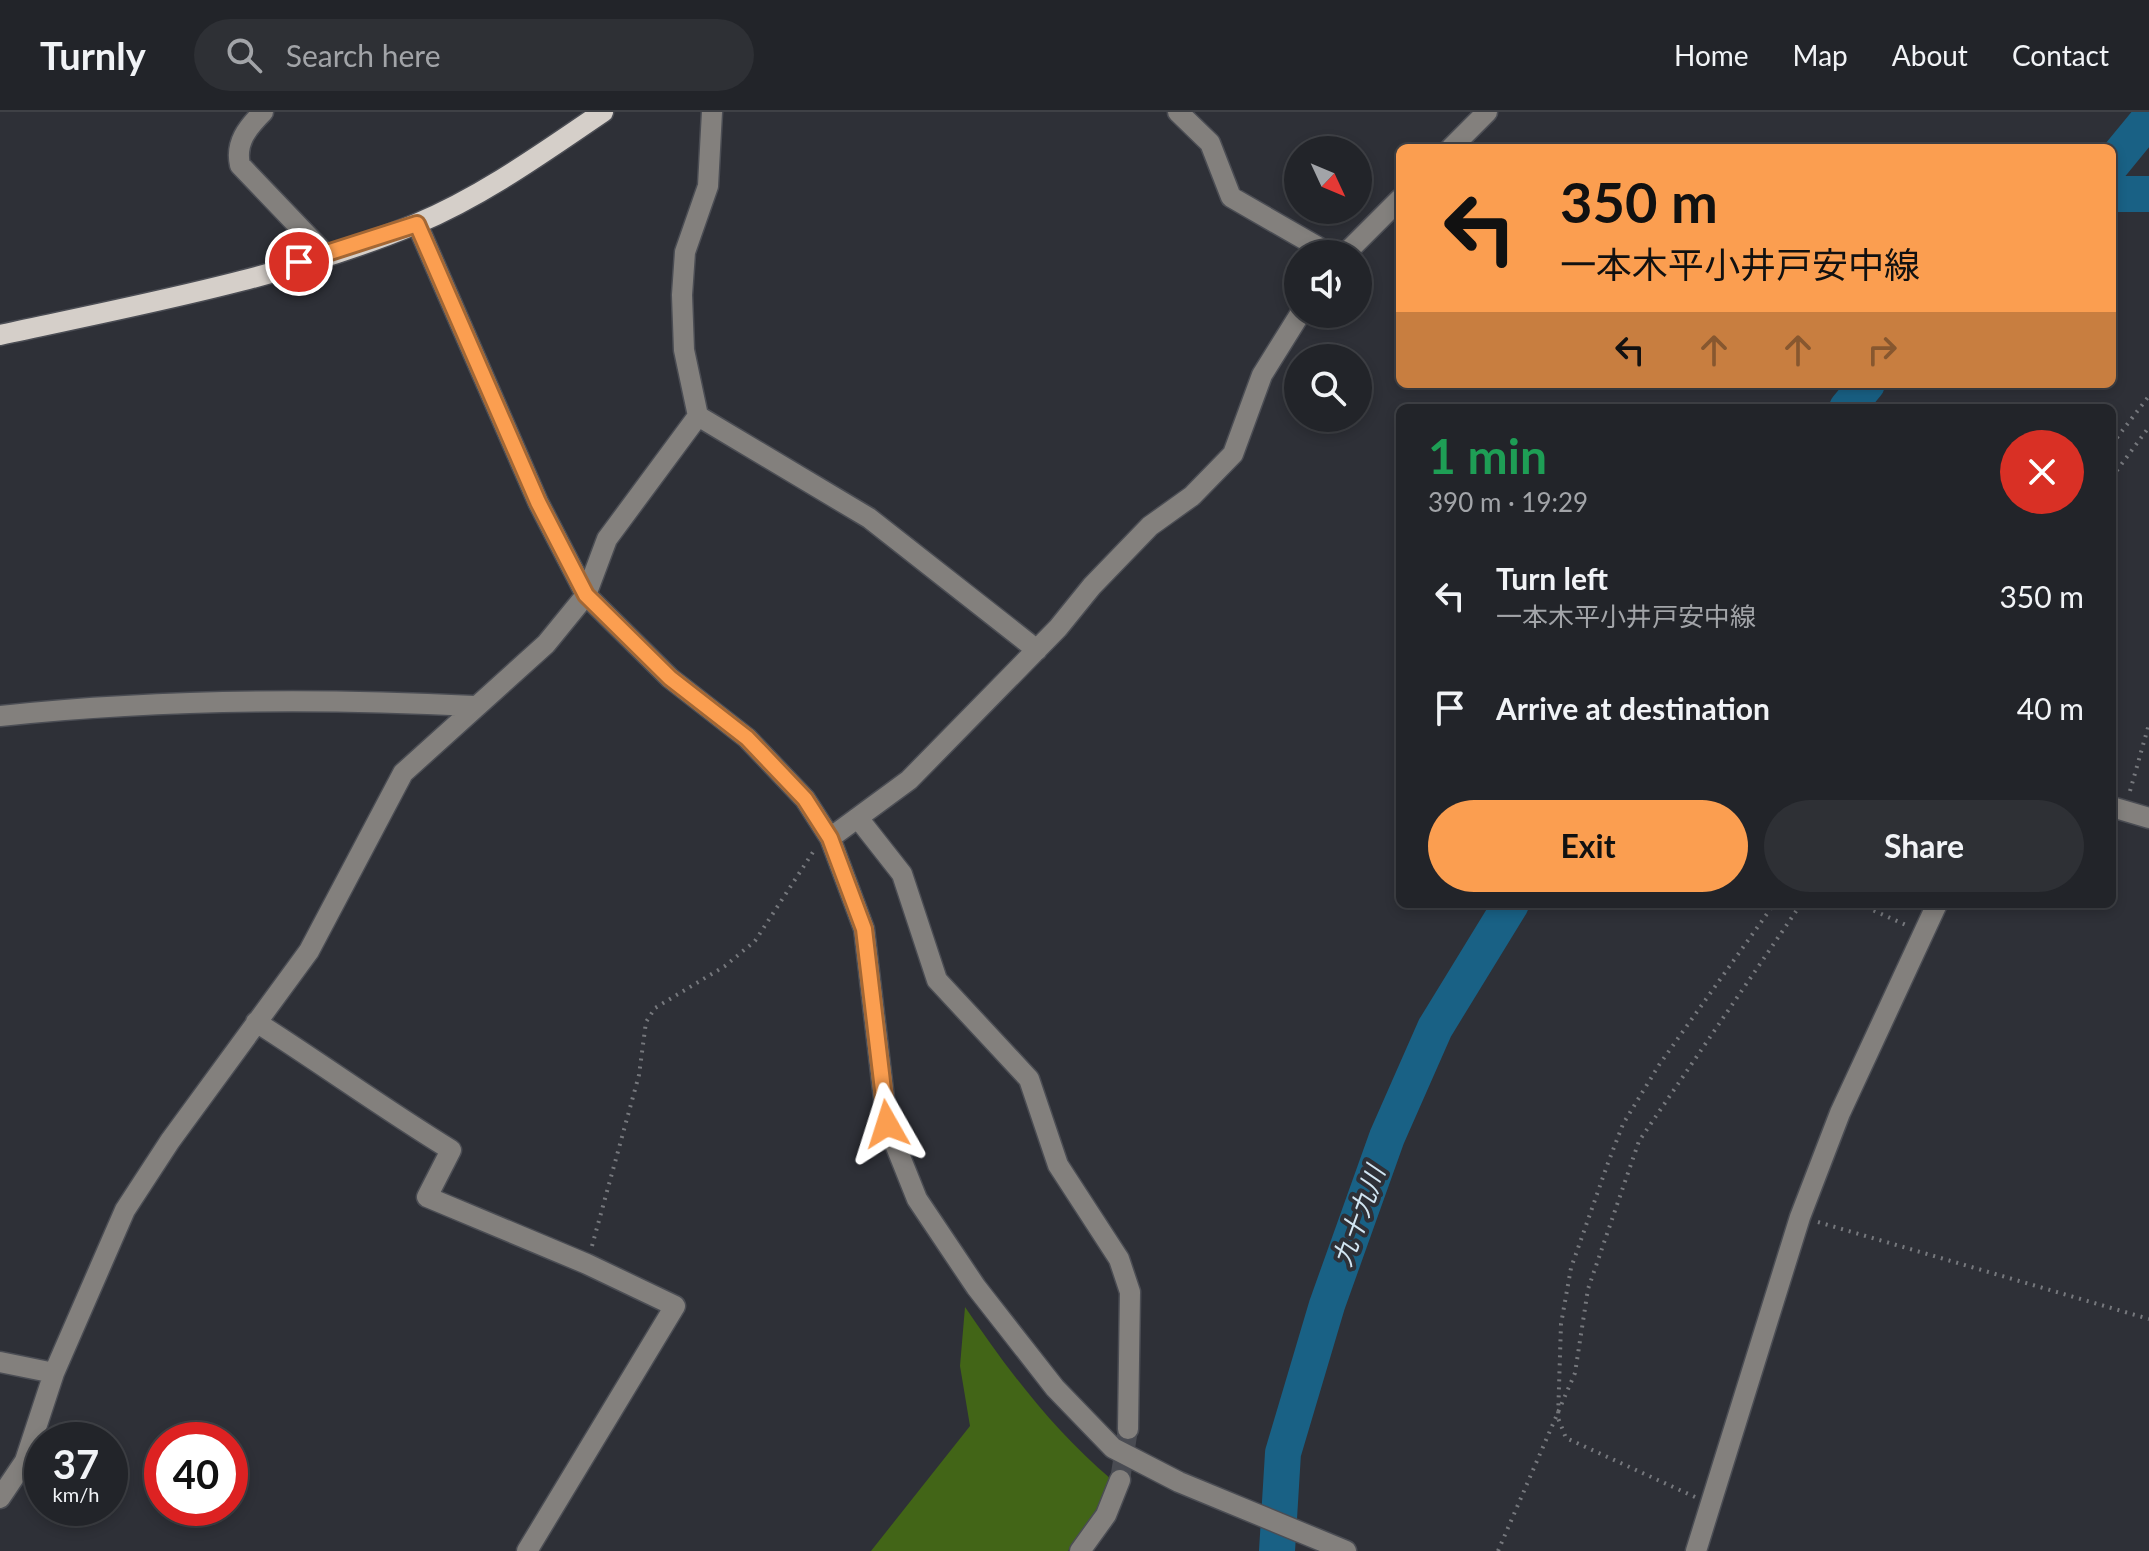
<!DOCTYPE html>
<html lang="en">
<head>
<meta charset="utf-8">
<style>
  :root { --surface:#222429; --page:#2e3035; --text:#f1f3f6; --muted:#a2a4a8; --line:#3f4146; --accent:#fb9e50 }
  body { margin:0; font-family:Lato,"Noto Sans JP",sans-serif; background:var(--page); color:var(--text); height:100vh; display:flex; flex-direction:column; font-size:30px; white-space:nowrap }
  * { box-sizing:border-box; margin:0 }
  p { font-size:26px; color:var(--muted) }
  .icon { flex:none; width:44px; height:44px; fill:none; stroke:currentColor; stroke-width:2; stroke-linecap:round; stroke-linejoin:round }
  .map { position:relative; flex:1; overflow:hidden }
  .side { position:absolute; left:1396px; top:292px; width:720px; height:504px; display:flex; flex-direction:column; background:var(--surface); border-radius:12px; box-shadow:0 4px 12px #0003,0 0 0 2px var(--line) }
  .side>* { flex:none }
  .guide { position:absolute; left:1396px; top:32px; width:720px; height:244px; border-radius:12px; box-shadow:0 4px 12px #0003,0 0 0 2px var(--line); background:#fb9e50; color:#111; overflow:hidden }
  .needle { width:52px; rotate:134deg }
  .tools { position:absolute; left:1284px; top:24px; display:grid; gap:16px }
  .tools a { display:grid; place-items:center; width:88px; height:88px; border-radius:50%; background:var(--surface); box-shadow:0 4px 12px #0003,0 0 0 2px var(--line); font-size:40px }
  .speed { position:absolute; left:24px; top:1310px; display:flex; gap:16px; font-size:40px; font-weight:700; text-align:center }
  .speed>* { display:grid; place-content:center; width:104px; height:104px; border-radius:50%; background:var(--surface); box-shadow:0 4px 12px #0003,0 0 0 2px var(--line); line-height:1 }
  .speed small { font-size:20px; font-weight:400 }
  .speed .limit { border:12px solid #d22; background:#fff; color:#111 }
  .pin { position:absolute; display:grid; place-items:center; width:68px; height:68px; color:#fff; margin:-34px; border:4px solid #fff; border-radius:50%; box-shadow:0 2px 8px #0007 }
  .me { position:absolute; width:88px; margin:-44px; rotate:354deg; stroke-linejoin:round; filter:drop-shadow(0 0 6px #0008) }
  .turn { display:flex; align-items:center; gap:28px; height:168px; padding:0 32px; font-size:36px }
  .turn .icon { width:104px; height:104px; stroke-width:2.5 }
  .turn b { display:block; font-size:56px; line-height:68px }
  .lanes { display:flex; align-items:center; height:76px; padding:0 32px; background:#0003; justify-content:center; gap:40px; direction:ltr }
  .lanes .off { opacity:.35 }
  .round { display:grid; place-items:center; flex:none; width:84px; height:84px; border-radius:42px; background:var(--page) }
  .headline { display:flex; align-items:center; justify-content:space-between; height:136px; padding:0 32px }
  h1 { font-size:48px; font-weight:700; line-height:60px; color:#1e9e55 }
  .action { display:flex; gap:16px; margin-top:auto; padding:16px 32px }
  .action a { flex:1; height:92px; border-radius:48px; background:var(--accent); color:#111; font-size:32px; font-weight:700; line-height:92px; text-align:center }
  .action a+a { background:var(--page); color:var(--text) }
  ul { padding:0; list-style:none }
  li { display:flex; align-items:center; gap:24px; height:112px; padding:0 32px }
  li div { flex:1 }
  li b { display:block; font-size:30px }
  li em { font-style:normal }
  header { display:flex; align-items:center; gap:48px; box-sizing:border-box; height:112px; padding:0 40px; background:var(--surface); border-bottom:2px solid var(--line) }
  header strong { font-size:38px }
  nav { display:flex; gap:44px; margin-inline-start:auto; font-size:28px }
  .search { width:560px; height:72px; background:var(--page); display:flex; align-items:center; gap:20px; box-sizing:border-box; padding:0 28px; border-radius:44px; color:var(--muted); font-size:30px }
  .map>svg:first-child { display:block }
  .forest { fill:#426517 }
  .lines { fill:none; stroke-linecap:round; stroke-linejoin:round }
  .river { stroke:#196185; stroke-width:36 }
  .minor-tunnel { stroke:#494b52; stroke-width:20; stroke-dasharray:20 10; stroke-linecap:butt }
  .minor-casing { stroke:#4b4d54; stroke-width:23 }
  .major-casing { stroke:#4b4d54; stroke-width:23 }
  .path { stroke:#76787d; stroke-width:4; stroke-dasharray:2 6; stroke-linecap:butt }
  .minor { stroke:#83807d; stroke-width:20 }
  .major { stroke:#d5cfc9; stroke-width:20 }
  .route-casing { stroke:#a36734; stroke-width:20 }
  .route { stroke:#fb9e50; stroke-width:14 }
  .labels { text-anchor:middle; stroke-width:8; stroke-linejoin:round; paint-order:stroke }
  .water-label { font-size:26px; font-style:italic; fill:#d1e5f2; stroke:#2e3037 }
</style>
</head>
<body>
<header>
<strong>Turnly</strong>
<div class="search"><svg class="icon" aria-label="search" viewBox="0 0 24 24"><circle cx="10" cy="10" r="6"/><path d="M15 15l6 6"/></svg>Search here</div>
<nav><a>Home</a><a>Map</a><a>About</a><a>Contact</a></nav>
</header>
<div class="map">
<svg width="2149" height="1439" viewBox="0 0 2149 1439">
  <rect width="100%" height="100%" fill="#2e3037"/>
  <path class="forest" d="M965,1195C1007,1257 1053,1318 1111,1367L1109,1379L1068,1439H871L970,1314L960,1254Z"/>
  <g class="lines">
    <path class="river" d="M2112,52L2149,7
      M2112,82H2149
      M1847,296L1867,272
      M1277,1439L1283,1341L1327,1193L1387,1025L1435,916L1511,792"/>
    <path class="minor-tunnel" d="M1120,1368L1128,1317"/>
    <defs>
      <path id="minor" d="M263,0C247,16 235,31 240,53L326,143
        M712,0L708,74L685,140L682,183L684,238L698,304L869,406L1037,538
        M1178,0L1210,31L1231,85L1330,142
        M1451,36L1487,0
        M417,112L538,390L586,483L670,566L747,626L805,687L830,726L864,817L887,1012L917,1087L976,1175L1055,1276L1113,1336L1179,1370L1346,1439
        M1345,142L1400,87
        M0,604C158,587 316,586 474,594
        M2112,695L2149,706
        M858,706L902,762L937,868L1029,967L1058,1053L1119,1147L1130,1180L1128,1317
        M830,726L909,668L1058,516L1092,474L1150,414L1192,384L1233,342L1262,263L1300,202
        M256,910C322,952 384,997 451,1038L427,1085L587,1152L675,1194L527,1439
        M0,1250L54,1261
        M0,1386L25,1349L54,1261L125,1098L170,1029L309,839L403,661L546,532L586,483L607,427L698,304
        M1080,1439L1106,1403L1120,1368
        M1696,1439L1800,1105L1840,1001L1937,792"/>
      <path id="major" d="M0,223C138,193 286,166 416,112C483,84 544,40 603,0"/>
    </defs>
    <use href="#minor" class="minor-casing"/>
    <use href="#major" class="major-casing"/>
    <path class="path" d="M2112,332L2149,284
      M2112,365L2149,315
      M2130,679L2149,612
      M1859,792L1906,813
      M1818,1110L2149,1207
      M592,1134L639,963L646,910L655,896L725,854L755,829L815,737
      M1695,1385L1566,1326L1558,1306L1561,1212L1571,1156L1608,1051L1623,1012L1659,953L1774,792
      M1498,1439L1575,1261L1588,1177L1639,1029L1801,792"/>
    <use href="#minor" class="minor"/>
    <use href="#major" class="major"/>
  </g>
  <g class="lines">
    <defs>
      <path id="route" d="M299,150L417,112L538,390L586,483L670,566L747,626L805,687L830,726L864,817L887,1012"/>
    </defs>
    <use href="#route" class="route-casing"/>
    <use href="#route" class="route"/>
  </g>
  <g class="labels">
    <g class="water-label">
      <text transform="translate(1359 1104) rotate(-70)" y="9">九十九川</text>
    </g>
  </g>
</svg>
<div class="tools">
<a><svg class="needle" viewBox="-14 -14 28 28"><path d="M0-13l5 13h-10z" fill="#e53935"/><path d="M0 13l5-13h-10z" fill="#a2a4a8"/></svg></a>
<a><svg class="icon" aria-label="sound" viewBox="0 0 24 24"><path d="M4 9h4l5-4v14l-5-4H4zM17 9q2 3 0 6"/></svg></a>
<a><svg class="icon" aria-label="search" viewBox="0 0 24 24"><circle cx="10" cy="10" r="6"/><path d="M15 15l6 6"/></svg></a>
</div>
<div class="speed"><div>37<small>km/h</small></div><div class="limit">40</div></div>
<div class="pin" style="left:299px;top:150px;background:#d93025"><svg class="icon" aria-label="arrive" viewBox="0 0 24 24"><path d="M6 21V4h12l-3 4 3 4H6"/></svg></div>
<svg class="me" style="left:887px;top:1012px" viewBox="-20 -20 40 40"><path d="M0-17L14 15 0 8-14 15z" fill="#fb9e50" stroke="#fff" stroke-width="4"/></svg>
<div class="guide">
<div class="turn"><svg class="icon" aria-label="left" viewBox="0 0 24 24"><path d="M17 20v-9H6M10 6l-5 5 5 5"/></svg><div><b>350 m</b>一本木平小井戸安中線</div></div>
<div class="lanes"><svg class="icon" aria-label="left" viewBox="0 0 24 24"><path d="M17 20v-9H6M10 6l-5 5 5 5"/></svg><svg class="icon off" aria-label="ahead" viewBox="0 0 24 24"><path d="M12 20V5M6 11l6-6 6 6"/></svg><svg class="icon off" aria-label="ahead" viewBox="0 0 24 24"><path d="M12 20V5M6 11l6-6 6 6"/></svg><svg class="icon off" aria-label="right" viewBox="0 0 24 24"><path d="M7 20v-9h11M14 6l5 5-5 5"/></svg></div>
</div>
<section class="side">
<div class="headline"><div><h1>1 min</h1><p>390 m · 19:29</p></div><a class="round" style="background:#d93025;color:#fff"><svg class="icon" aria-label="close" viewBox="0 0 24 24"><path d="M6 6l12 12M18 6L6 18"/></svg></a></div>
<ul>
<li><svg class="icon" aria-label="left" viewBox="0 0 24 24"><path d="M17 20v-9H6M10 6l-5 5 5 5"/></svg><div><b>Turn left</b><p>一本木平小井戸安中線</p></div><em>350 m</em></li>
<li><svg class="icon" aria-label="arrive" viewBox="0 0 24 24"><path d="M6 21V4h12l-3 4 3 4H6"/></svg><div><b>Arrive at destination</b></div><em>40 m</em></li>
</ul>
<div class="action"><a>Exit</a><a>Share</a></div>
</section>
</div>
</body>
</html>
